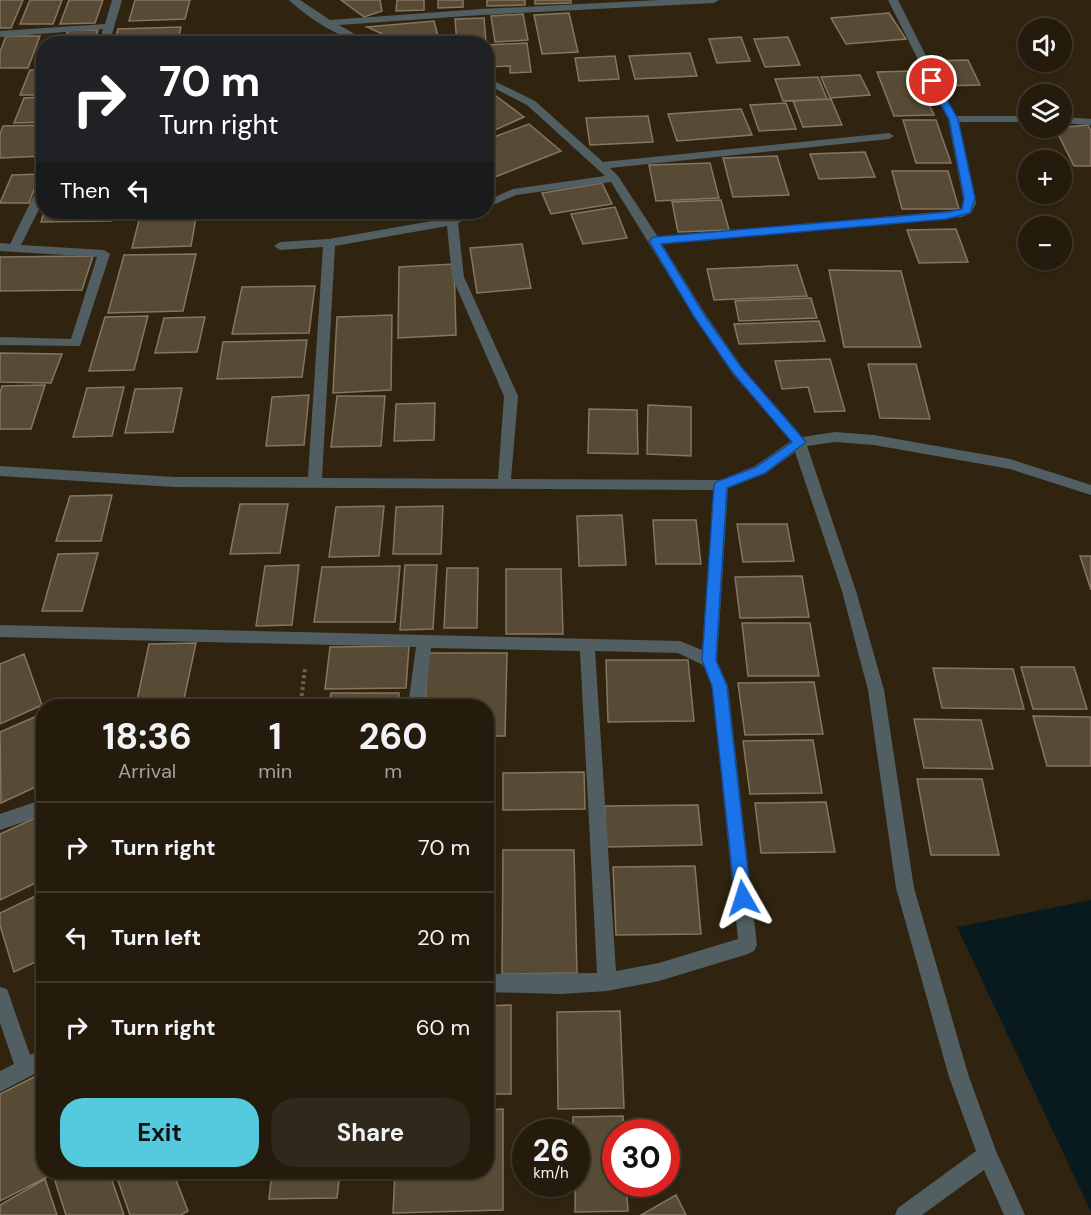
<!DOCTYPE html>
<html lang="en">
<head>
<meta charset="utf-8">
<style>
  :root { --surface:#241b0c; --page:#30281a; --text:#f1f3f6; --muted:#a3a19d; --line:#41392d; --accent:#55cadf }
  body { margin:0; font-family:"DM Sans",sans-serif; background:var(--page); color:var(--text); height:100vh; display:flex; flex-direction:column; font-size:22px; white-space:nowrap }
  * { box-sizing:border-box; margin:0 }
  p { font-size:20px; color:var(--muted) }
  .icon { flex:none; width:33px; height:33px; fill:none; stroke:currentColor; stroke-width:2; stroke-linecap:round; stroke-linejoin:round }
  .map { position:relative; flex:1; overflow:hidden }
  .sheet { position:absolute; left:36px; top:699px; width:458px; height:480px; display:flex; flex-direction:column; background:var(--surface); border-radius:24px; box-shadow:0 2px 4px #0004,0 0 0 2px var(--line) }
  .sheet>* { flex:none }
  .hud { position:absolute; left:36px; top:36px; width:458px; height:183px; border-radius:24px; box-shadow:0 2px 4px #0004,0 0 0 2px var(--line); background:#202124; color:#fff; overflow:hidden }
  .tools { position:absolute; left:1018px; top:18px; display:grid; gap:12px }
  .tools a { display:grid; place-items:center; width:54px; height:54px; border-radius:50%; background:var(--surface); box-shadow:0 2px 4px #0004,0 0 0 2px var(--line); font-size:30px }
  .speed { position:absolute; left:512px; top:1119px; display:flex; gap:12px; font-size:30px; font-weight:700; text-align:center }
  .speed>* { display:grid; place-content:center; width:78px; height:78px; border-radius:50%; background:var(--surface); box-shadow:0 2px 4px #0004,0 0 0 2px var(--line); line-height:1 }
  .speed small { font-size:15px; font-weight:400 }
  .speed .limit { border:9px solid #d22; background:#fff; color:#111 }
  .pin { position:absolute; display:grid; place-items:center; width:51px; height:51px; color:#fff; margin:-26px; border:3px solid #fff; border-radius:50%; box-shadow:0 2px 6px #0007 }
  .me { position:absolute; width:66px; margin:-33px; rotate:354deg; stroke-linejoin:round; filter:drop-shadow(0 0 4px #0008) }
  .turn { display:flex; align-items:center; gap:21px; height:126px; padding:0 24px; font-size:27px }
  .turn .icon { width:78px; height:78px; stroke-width:2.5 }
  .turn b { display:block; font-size:42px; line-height:51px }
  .then { display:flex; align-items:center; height:57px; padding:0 24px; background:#0003; gap:12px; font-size:22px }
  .eta { display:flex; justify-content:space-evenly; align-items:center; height:102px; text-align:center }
  .eta b { font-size:36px; font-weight:700; line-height:42px }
  .action { display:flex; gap:12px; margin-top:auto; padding:12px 24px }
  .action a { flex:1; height:69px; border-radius:24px; background:var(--accent); color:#111; font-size:24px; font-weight:700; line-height:69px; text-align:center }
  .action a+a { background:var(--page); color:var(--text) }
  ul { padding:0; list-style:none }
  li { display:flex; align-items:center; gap:18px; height:90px; padding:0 24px; border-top:2px solid var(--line) }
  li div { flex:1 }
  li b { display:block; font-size:22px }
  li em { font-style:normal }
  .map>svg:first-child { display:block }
  .water { fill:#091a1e }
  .building { fill:#584b36; stroke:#857660; stroke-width:1.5 }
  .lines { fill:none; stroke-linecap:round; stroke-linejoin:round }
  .path-far1 { stroke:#6c6150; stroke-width:4; stroke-dasharray:3 3; stroke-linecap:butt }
  .path { stroke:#6c6150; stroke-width:4.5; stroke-dasharray:4 4; stroke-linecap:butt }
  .street { fill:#525f62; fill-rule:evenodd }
  .route { fill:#1a73e8; stroke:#114b97; stroke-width:1.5 }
</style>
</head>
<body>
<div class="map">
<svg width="1091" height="1215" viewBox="0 0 1091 1215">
  <rect width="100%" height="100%" fill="#302410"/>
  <path class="water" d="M1091,900V1212L957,927Z"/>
  <path class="building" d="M0,0H23L11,28H0Z
    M30,0H62L53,24H20Z
    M69,0H103L95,23L60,24Z
    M135,0H190L185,19L129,21Z
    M341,0H380L382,11L364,17Z
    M397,0H424V10L396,11Z
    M438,0H463V7L438,8Z
    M487,0H525V5L487,6Z
    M535,0H571V3L535,4Z
    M569,13L578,52L542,54L534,15Z
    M889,13L906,39L846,44L831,18Z
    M523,14L528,40L495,42L491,16Z
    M484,18L486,42L457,44L455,19Z
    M434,21L440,44H404L367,27Z
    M181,27L177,44H114L118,29Z
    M68,30H98L93,44H63Z
    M6,36H40L28,68H0V52Z
    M741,37L750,61L717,63L709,39Z
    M788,37L800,65L765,67L754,39Z
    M527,43L531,72L510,73V66L486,67V45Z
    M690,53L697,76L635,79L629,56Z
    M615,56L619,79L579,81L575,58Z
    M968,60L980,85L938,86L927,61Z
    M30,70H44V95H20Z
    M914,71L934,115L894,116L877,72Z
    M860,75L870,95L830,98L821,77Z
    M818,77L827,99L783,101L775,79Z
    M496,96L524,117L486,134V100Z
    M44,97V122L14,123L24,98Z
    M831,99L842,125L803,127L793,101Z
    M786,103L796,129L759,131L750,105Z
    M741,109L752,135L677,141L668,114Z
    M648,116L653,142L590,145L586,118Z
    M903,120H936L951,163H916Z
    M529,124L561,151L495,177L486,169V140Z
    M44,125V156L0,158V134L3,126Z
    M1088,125L1091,131V166H1074L1055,128Z
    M865,152L875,177L819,179L810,154Z
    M777,156L789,195L733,197L723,158Z
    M710,163L719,198L656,201L649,165Z
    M892,171H948L959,209H902Z
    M40,174L29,203H0L12,175Z
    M602,183L612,204L551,214L542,193Z
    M721,200L729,230L678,232L672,202Z
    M615,207L627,238L583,244L571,214Z
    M44,212H114L111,221L41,222Z
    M141,212H197L191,246L132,248Z
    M956,229L968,262L919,263L907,230Z
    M522,244L531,288L477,293L470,248Z
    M196,254L183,311L108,313L124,255Z
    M93,256L82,290L0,291V257Z
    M454,264L456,335L398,338L399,267Z
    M797,265L807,296L714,300L707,269Z
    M829,270L901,271L921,347H844Z
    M315,286L309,333L232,334L242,287Z
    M811,298L817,318L739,321L735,301Z
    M392,315L391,390L333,393L337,317Z
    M148,316L134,370L89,371L105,317Z
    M205,317L197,352L155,353L164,318Z
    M819,321L825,341L739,344L734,324Z
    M307,340L302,377L217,379L223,342Z
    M0,353L62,354L51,383L0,382Z
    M830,359L845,411L815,412L808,387L782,389L775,361Z
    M868,364H916L930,419L880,418Z
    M45,385L31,429H0V393L2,386Z
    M124,387L112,436L73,437L87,388Z
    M182,388L173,432L125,433L135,389Z
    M309,395L304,445L266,446L272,397Z
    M337,396H385L381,446L331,447Z
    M435,403L434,440L394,441L396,404Z
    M648,405L691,407V456L647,454Z
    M589,409L637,410L638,454L588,453Z
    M112,495L101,541H56L70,496Z
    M240,504H288L280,553L230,554Z
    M384,506L379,556L329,557L336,507Z
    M443,506L441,554H393L396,507Z
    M622,515L626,565L579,566L577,516Z
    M653,520H696L701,564H656Z
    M737,524H787L794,561L743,562Z
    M98,553L82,611H42L58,554Z
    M1080,556H1091V590Z
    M299,565L292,625L256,626L265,566Z
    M405,565H437L433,629L400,630Z
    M400,566L395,622H314L322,567Z
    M447,568H478L477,628H444Z
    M506,569H561L563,634H506Z
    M802,576L809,617L740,618L735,577Z
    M742,623H810L819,676H748Z
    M196,643L183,704L136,705L149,644Z
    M409,646L406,688L325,689L330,647Z
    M428,653H507L505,736H486V706H425Z
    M24,654L42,705L0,724V664Z
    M606,660H688L694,721L608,722Z
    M1021,667H1074L1087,709H1033Z
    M933,668L1013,669L1024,709L942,708Z
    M814,682L823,734L745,735L738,683Z
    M331,693H399L398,706H329Z
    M44,713V783L1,803L0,732Z
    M1033,716L1091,717V766H1047Z
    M914,719L981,720L993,769L924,768Z
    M813,740L822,793L750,794L743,741Z
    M486,769H495L494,828H486Z
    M584,772L585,809L503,810V773Z
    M917,779H982L999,855H931Z
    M826,802L835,852L761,853L755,803Z
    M698,805L702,845L606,847L605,806Z
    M44,814V879L0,900V834Z
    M503,850H574L577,973L502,974Z
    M486,865H488L486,968Z
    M695,866L701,934L616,935L613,867Z
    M44,892V958L14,972L0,925V913Z
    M511,1005V1094H486V1006Z
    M620,1011L624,1108L558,1109L557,1012Z
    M44,1072V1172H57L0,1201V1094Z
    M503,1109V1210L393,1213L395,1172H486V1110Z
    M623,1116L624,1132H615V1184H626L628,1211L575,1212L576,1132H573V1117Z
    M72,1172H109L124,1215H66L55,1181Z
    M115,1172H173L188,1211L181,1215H130Z
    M272,1172H340L337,1198L269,1199Z
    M45,1179L57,1215H0V1205Z
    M676,1195L686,1215H641Z"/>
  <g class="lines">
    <path class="path-far1" d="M301,702L305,668"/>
    <path class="path" d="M300,706L301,700"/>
    <path class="street" d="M112,0H122L109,44H99L103,29L0,37V31L105,24Z
      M289,0H300L330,20L481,9L659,0H719L714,3L481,15L339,25L372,44C348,44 306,17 289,0Z
      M888,0H898L956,116H1029V122H959L976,203L971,213L962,217L662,244L704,312L742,367L802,437L835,432L874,435L1010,459L1091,485V495L1010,469L874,445L835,442L807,446L856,591L884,690L914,888L969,1077L996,1151L1025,1215H1004L984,1170L922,1215H895L898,1208L976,1151L949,1077L896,888L868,690L842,591L795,452L765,474L728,488L717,661L728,686L757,945L754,951L748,954L659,981L607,991L561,994L486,992V974L597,973L580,651L431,648L424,706H408L416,647L0,637V625L680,641L702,650L714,490L174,487L0,476V466L174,477H308L323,247L280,250L274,246L280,242L329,239L449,218L464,212H477L476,214L458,223L464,277L518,396L511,479L720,480L755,466L791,441L732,373L695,318L611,182L516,195L486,208V201L513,189L605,176L527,105L486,84V77L535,101L603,162L889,133L894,136L889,139L610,168L618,176L658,237L960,210L964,203L948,119ZM447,226L452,277L504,396L498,479L322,478L335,246ZM595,651L678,653L703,665L712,686L738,939L659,963L616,971Z
      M1062,117L1091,119V125L1062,123Z
      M44,184V199L21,245L104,250L110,254L80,346L0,345V337L71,339L97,257L0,251V243L10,244L38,187Z
      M44,799V815L0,830V814Z
      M486,841L493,843L496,849L493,855L487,857Z
      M0,987L7,989L30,1055L44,1049V1069L0,1092V1071L14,1064L0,1023Z"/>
  </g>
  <path class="route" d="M929,79H935L958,119L975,198L970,213L947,219L661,244L703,313L741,367L806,442L765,473L727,488L716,660L727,686L751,898L748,904L743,906L737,904L735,898L712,686L702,660L714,485L716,482L756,467L792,442L733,373L695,318L649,241L654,237L947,212L962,209L964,198L949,119L927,81Z"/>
</svg>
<div class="tools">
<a><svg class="icon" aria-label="sound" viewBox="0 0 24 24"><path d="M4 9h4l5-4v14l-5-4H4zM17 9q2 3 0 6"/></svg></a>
<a><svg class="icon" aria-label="layers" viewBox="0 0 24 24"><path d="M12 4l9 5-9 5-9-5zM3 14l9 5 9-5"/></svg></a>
<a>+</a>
<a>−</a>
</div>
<div class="speed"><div>26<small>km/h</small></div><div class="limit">30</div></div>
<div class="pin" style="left:932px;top:81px;background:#d93025"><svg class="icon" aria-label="arrive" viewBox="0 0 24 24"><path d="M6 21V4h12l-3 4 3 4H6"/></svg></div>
<svg class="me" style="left:743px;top:898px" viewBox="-20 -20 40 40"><path d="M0-17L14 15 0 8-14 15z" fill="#1a73e8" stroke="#fff" stroke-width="4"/></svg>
<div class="hud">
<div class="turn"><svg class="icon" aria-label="right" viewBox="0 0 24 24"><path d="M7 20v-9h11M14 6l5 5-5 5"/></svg><div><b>70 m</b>Turn right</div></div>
<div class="then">Then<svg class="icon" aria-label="left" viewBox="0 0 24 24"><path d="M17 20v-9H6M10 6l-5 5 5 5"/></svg></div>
</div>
<section class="sheet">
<div class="eta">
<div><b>18:36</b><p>Arrival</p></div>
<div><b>1</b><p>min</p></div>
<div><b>260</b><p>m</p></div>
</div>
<ul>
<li><svg class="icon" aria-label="right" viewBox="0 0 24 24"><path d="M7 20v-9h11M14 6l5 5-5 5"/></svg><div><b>Turn right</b></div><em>70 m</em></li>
<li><svg class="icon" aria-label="left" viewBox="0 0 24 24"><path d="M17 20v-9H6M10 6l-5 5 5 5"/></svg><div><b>Turn left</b></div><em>20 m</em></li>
<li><svg class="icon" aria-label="right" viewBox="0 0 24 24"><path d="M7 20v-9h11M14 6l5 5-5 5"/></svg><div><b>Turn right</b></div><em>60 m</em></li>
</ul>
<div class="action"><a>Exit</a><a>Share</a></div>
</section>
</div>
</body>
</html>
